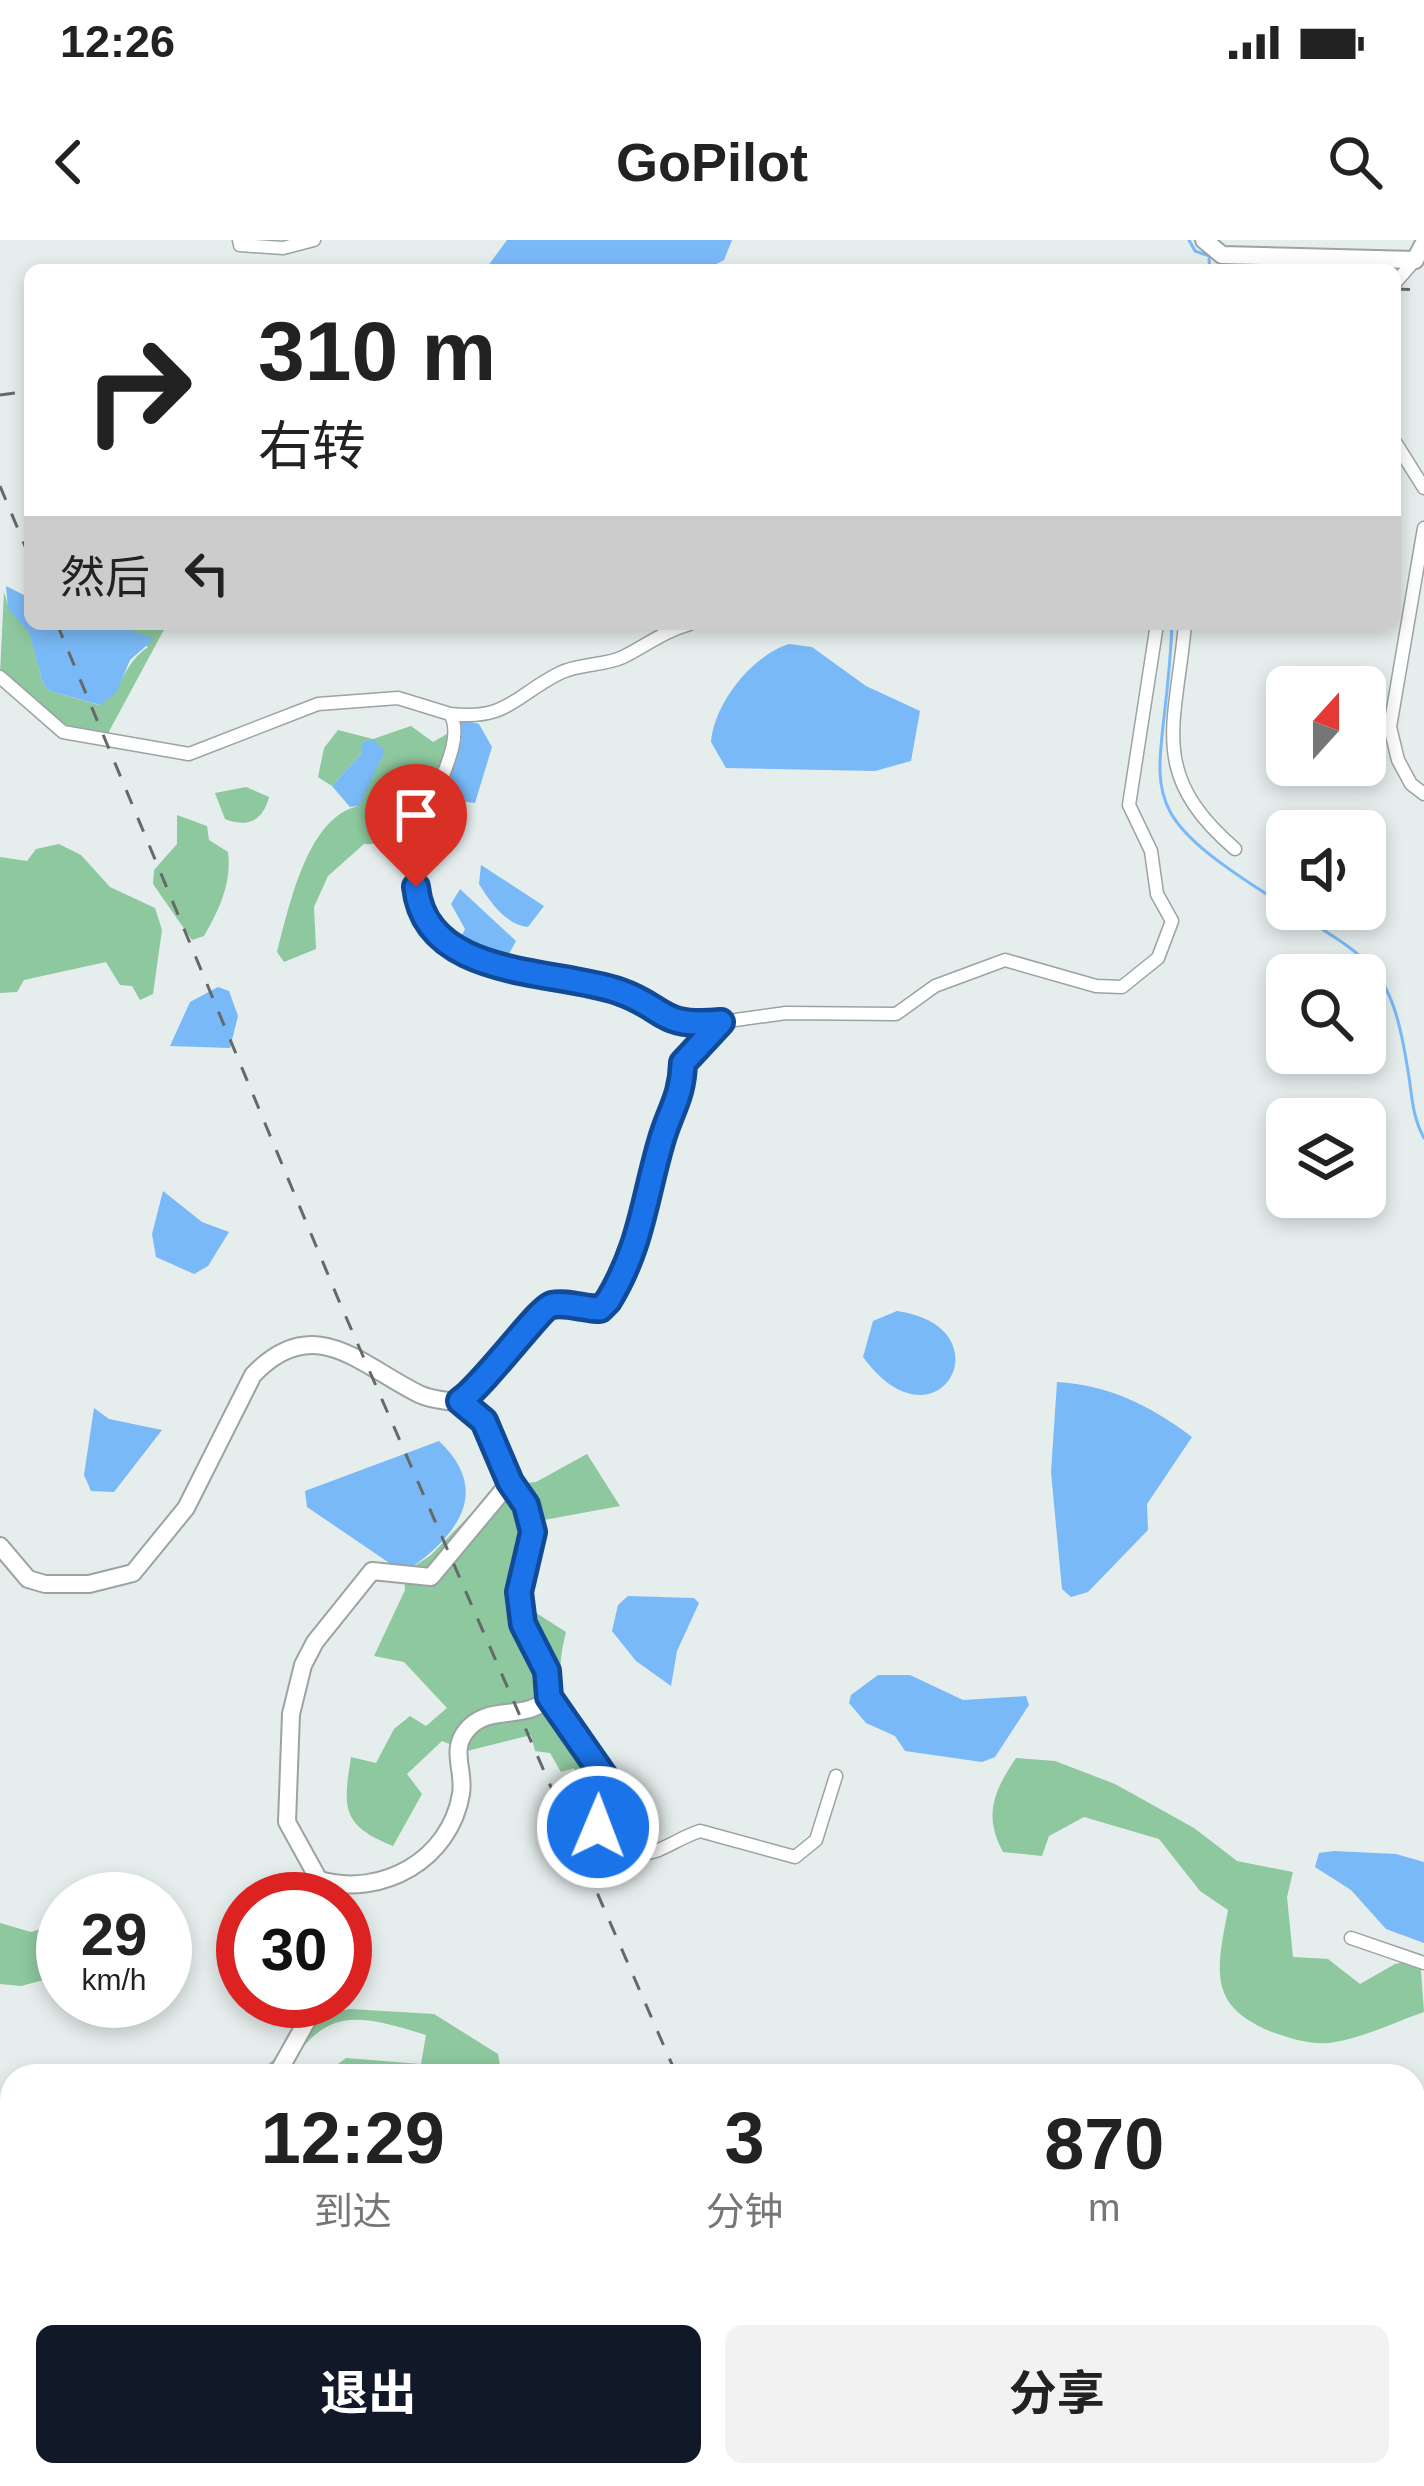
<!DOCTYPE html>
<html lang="zh">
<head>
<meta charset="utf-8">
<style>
  :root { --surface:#fff; --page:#f2f2f2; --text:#222; --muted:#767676; --accent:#111827 }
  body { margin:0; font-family:Arial,"Noto Sans SC",sans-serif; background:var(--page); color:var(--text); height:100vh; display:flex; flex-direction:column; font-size:45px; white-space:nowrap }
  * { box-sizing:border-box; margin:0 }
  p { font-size:39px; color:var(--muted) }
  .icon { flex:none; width:66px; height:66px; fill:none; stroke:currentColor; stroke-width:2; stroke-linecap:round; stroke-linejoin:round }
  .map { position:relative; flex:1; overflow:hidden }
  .sheet { position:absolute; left:0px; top:1824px; width:1425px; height:423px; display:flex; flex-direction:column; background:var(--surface); border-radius:36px 36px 0 0; box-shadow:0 6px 18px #0003 }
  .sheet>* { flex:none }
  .hud { position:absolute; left:24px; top:24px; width:1377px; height:366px; border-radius:18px; box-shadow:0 6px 18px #0003; background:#fff; color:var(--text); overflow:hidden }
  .needle { width:78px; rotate:21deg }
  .buttons { position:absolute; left:1266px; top:426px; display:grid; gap:24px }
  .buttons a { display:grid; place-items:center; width:120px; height:120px; border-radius:18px; background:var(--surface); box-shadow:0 6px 18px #0003; font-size:60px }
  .speed { position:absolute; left:36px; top:1632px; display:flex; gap:24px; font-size:60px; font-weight:700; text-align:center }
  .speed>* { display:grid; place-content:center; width:156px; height:156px; border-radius:50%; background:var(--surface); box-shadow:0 6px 18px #0003; line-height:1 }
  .speed small { font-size:30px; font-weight:400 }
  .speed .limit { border:18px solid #d22; background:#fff; color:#111 }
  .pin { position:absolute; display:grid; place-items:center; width:102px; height:102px; color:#fff; margin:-123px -51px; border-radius:50% 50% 50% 0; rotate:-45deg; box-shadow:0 0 12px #0007 }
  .pin .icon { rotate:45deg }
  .me { position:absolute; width:132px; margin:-66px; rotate:1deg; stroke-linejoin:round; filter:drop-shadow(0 0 9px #0008) }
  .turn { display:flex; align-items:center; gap:42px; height:252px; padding:0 36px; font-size:54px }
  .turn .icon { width:156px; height:156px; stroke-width:2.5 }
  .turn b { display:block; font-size:84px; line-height:102px }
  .then { display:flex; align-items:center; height:114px; padding:0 36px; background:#0003; gap:24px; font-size:45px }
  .eta { display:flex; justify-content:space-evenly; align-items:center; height:204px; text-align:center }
  .eta b { font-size:72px; font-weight:700; line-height:84px }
  .cta { display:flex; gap:24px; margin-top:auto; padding:24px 36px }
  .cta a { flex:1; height:138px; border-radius:18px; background:var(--accent); color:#fff; font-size:48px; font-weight:700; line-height:138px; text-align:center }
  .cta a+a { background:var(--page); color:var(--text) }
  .status { display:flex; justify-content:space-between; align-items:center; height:84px; padding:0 60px; background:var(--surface); direction:ltr }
  .status svg { height:33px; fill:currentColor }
  header { display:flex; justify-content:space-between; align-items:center; height:156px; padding:0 36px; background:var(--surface); font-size:54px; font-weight:700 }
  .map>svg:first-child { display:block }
  .green { fill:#8dc89e }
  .water { fill:#7ab9f7 }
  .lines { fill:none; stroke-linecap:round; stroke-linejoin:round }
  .stream { stroke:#7ab9f7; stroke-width:3 }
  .street-casing { stroke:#9ca3a3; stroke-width:15 }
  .secondary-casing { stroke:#9ca3a3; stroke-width:20 }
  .street { stroke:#fff; stroke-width:12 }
  .secondary { stroke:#fff; stroke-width:16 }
  .rail { stroke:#646969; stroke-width:3; stroke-dasharray:15 15; stroke-linecap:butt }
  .route-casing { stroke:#114b97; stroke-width:30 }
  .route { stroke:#1a73e8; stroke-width:21 }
</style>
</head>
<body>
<div class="status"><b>12:26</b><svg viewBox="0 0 49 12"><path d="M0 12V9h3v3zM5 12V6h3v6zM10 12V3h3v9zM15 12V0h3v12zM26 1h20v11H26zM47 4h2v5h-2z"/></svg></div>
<header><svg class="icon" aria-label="back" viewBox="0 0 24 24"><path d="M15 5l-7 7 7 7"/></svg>GoPilot<svg class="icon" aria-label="search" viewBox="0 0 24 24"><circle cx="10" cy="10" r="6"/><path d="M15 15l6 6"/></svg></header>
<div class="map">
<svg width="1424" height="2246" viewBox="0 0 1424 2246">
  <rect width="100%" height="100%" fill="#e5eded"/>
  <path class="green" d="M4,352L9,369L29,391L43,443L50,451L99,465C123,448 124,423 148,407L114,384H167L106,497L66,486L0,434Z
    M411,486L433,502L454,490C442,527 415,608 364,604L328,636L314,667L316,709L284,722L277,712C289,668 307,576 359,566L362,513L332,546L318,537L324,508L338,490L373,499Z
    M246,547L269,557C263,581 247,588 225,579L215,553Z
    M177,575L207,586L209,600L228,612C232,643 219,670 204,696L192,700L153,644L154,630L177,604Z
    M59,604L81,615L110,647L155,668L162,690L153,754L140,760L132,746L120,745L106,722L24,740L17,752L0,753V617L27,621L36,609Z
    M587,1214L620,1266L544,1280L530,1369L566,1392C540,1492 613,1487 612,1554L588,1565L571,1559L583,1549L574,1528L561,1532L550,1513L535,1511L531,1495L467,1511L442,1501L407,1534L422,1554L393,1606C341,1585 343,1568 351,1517L376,1523L394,1489L410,1476L426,1486L447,1468L404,1422L374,1416L405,1350L404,1333L431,1315L498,1246L536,1242Z
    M1016,1518L1055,1521L1115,1544L1194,1588L1237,1621L1293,1632L1287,1657L1293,1717L1328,1719L1360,1744L1395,1724L1420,1718L1424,1772C1395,1782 1365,1797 1335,1802C1314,1806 1292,1799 1272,1792C1208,1766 1216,1732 1228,1670L1200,1651L1159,1599L1084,1577L1049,1596L1042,1616L1003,1612C983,1575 994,1551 1016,1518Z
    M128,1639L156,1659H63V1735L21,1746L0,1744V1683L31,1692L51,1686C74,1639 76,1642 128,1639Z
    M350,1769L434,1774L498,1814L502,1836H322L346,1818L421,1824L426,1795C355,1773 323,1766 284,1836H253L281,1814L305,1777Z"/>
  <path class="water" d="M507,0H732L724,20L705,30H485Z
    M6,346L30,358V384H114L154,399L130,420L116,453L100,465L50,451L43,443L29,392L8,369Z
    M789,404L812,407L866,446L920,471L911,521L875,531L726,528L711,502C714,464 751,416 789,404Z
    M464,480L479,484L492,507L475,563L437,558L454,490Z
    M373,499L385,511L359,566L350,567L332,546L362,513V503Z
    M481,625L544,666L528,687C505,684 491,663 479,644Z
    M460,649L516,701L505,721L496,723L459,701L465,689L451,664Z
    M218,747L229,751L238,776L230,808L170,806L190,762Z
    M163,951L202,982L229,992L208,1026L194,1034L156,1017L152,994Z
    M897,1071C1010,1087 937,1218 863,1117L873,1081Z
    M1057,1142C1109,1145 1151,1166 1192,1197L1147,1264L1148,1290L1088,1352L1071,1357L1062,1349L1051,1232Z
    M94,1168L109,1179L162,1190L114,1252L91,1251L84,1235Z
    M439,1201C495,1254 453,1299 404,1333L307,1267L305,1251Z
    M628,1356L694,1358L699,1363L677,1411L671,1446L636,1421L612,1391L618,1365Z
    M878,1435H910L963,1460L1026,1456L1029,1465L995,1517L982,1522L905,1511L895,1496L866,1483L849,1463L851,1455Z
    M1334,1611L1396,1614L1424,1622V1703L1386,1689L1351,1650L1315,1627L1319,1613Z"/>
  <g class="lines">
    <path class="stream" d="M1189,0L1195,11L1215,18
      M1209,19L1210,30
      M1172,384C1165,560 1115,560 1287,667
      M1290,669C1371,720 1391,726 1407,825C1412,850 1411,875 1424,898"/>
    <defs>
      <path id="street" d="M239,0L240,5L283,8L314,0
        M1395,43L1415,20
        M1395,202L1424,248
        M1424,288L1390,487L1398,520L1411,544L1424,554
        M1185,384C1176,486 1147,533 1235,609
        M0,437L63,492L189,514L318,464L398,458L450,474C482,525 326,661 492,727C518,737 547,733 574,740C594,744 620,747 636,758C673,782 675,786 721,782
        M450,474C508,481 515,455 560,433C580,423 604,426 623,417C647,405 664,391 690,384
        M460,1161C483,1145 539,1068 552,1065C566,1062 585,1069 600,1069L608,1061C641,1007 644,960 661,902C670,870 682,858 683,823L721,782L786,773L896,774L935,746L1005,720L1096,746L1122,747L1158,718L1172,681L1157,654L1151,611L1129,565L1157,384
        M549,1458L604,1536L599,1587L603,1599C649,1630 661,1604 700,1591L795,1617L816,1600L836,1536
        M1351,1698L1424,1723"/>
      <path id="secondary" d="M1204,0L1222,15L1415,20L1424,3
        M0,1306L28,1339L45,1344H89L133,1333L186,1268L253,1135C314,1071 360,1125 419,1154C438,1163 455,1159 473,1167C487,1185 535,1275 533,1294C531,1321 516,1341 520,1369C525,1401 552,1423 549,1458C524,1482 488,1463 466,1491C450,1511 465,1531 461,1554C450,1619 383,1658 319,1640L287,1582L291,1474L303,1425L315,1402L372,1331L431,1337L510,1242
        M276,1836L318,1761
        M0,2194L12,2183
        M1248,2246L1278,2235"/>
    </defs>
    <use href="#street" class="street-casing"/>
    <use href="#secondary" class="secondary-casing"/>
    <use href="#street" class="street"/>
    <use href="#secondary" class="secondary"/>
    <path class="rail" d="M1395,49L1424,50
      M0,155L30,151
      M0,246L30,318
      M57,384L339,1061L677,1836
      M851,2235L856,2246"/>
  </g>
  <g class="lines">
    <defs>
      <path id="route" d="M416,647C426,739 554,729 618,751C668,768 657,788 721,782L683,823C682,858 670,870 661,902C644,960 641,1007 608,1061L600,1069C585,1069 566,1062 552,1065C539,1068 484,1145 460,1161L484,1181L510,1242L526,1265L533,1292L519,1352L523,1384L547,1431L549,1457L604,1536L598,1587"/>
    </defs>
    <use href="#route" class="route-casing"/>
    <use href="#route" class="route"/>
  </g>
</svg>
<div class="buttons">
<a><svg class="needle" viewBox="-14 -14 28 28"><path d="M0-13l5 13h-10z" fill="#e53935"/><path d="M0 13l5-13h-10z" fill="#767676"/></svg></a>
<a><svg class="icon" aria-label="sound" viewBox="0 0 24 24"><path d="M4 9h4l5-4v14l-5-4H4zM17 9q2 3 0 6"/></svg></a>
<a><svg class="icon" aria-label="search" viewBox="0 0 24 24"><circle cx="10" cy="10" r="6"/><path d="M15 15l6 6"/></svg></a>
<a><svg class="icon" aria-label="layers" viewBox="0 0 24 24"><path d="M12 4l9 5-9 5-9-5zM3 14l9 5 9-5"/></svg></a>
</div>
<div class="speed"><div>29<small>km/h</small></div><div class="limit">30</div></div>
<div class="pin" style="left:416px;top:647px;background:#d93025"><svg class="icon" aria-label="arrive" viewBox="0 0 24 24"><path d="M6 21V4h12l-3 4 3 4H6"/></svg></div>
<svg class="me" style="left:598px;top:1587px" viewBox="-20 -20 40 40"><circle r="17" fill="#1a73e8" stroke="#fff" stroke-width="3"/><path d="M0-11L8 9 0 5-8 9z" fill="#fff"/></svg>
<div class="hud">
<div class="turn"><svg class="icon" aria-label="right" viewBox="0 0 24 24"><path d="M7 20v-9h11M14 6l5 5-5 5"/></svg><div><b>310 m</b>右转</div></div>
<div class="then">然后<svg class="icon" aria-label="left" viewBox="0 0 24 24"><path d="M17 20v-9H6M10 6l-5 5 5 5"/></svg></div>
</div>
<section class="sheet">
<div class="eta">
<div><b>12:29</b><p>到达</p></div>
<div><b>3</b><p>分钟</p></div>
<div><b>870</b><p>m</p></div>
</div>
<div class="cta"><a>退出</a><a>分享</a></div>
</section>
</div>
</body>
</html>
